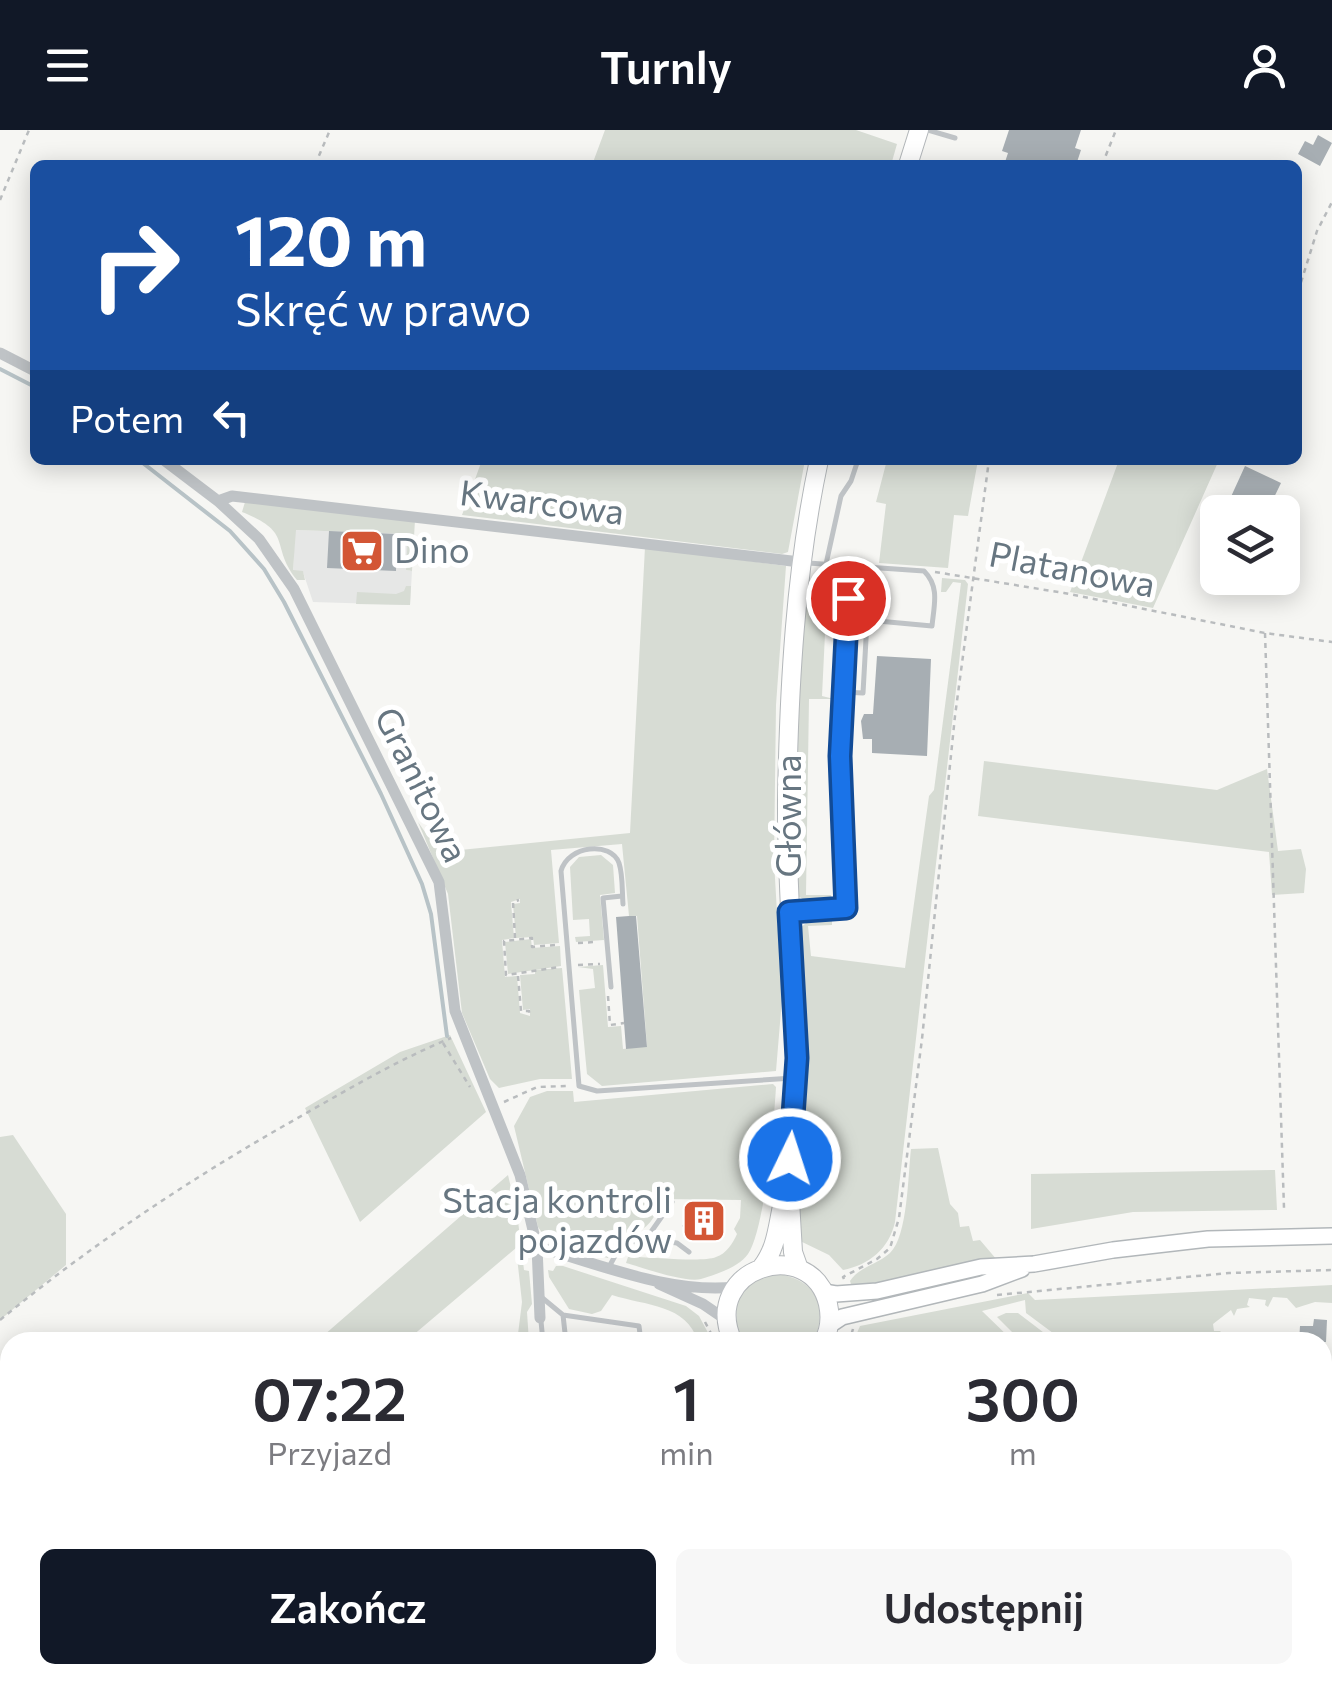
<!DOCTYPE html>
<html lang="pl">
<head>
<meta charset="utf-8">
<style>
  :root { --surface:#fff; --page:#f7f7f7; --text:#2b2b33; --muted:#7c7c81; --accent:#111827 }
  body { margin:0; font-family:Commissioner,sans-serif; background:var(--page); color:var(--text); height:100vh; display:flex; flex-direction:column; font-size:38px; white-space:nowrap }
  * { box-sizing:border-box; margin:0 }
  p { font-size:32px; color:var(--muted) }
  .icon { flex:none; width:55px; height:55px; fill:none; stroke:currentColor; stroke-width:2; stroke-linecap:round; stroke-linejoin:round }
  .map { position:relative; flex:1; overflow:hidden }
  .drawer { position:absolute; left:0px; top:1202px; width:1332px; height:352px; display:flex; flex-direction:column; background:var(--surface); border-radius:30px 30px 0 0; box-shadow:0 5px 25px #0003 }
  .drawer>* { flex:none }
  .hud { position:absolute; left:30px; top:30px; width:1272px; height:305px; border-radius:15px; box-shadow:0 5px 25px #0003; background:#1a4fa0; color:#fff; overflow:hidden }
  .tools { position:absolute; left:1200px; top:365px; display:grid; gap:20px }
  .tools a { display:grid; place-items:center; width:100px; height:100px; border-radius:15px; background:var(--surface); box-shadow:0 5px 25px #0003; font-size:50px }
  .pin { position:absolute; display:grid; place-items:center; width:85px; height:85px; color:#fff; margin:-42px; border:5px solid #fff; border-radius:50%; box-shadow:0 2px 10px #0007 }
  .me { position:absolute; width:110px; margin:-55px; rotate:4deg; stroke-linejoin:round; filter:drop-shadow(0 0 8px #0008) }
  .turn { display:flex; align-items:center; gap:35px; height:210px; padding:0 40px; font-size:45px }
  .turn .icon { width:130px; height:130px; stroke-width:2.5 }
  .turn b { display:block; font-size:70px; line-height:85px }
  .then { display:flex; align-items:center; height:95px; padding:0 40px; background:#0003; gap:20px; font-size:38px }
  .eta { display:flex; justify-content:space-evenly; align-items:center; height:170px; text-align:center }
  .eta b { font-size:60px; font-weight:600; line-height:70px }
  .action { display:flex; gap:20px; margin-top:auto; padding:20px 40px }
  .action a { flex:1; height:115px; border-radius:15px; background:var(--accent); color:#fff; font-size:40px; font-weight:600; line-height:115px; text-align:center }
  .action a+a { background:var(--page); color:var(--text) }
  header { display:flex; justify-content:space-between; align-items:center; height:130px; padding:0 40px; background:var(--accent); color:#fff; font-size:45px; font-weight:600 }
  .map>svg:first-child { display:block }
  .built { fill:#e6e7e6 }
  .green { fill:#d7dcd4 }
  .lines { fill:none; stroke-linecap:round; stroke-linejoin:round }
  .stream { stroke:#b8c3c7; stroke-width:4 }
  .building { fill:#a7aeb3 }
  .secondary-casing { stroke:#b2b7ba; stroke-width:18 }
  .primary-casing { stroke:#b3b7ba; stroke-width:20 }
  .path { stroke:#b9bcbe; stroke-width:2.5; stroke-dasharray:5 5; stroke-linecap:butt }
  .lane { stroke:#bfc3c6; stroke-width:5 }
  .street { stroke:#bfc3c6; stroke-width:11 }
  .secondary { stroke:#fff; stroke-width:15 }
  .primary { stroke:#fff; stroke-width:18 }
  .route-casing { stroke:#114b97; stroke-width:25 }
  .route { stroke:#1a73e8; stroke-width:18 }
  .labels { text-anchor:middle; stroke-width:10; stroke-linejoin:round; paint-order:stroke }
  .street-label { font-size:35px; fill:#677681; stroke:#fff }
  .poi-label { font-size:35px; fill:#677681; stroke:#fff; text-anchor:start }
</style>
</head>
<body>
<header><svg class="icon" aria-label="menu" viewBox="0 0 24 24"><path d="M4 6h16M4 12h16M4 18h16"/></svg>Turnly<svg class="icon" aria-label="person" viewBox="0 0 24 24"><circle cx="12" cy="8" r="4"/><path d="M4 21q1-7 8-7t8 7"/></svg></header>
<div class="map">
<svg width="1332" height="1554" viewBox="0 0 1332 1554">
  <rect width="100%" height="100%" fill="#f6f6f3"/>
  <path class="built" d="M295,400L409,404L406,440L412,441L410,475L313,472L303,442L293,441Z"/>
  <path class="green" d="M605,0H856L897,14L891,35H592Z
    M482,330H805L788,422L782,424L462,385Z
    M887,330H978L968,386L954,385L948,438L879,433L886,374L876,372Z
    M1119,330H1219L1153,478L1070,462Z
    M245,372L415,390L412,441L406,440L408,404L296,400L293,440L303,441L305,450H297C269,415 295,403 242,382Z
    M645,417L786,436L776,575L774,731L782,869L776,941L602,956L587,944L579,860L595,858L593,839L578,837L603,835L608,897L621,896L623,919L647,916L637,786H629L622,714L551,720L559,813L534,815L533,807L516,808L513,774L520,773V769L511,772L514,808L502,810L505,847L517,846L520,883L530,886V879L523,880L520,845L535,844V840L562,838L572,949H540L499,958L490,949L462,883L448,764L418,692L432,712L450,721L630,703Z
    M814,447L838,451L837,483H826L822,566L834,569H809L806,765H831L832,774L812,775L798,766C797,723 795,468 814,447Z
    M942,448L965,450L968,454L895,1092C889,1119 869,1135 843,1140L829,1125L798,1110V1027L805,925L799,799L812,788L832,786V795L808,796L811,826L905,838L929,666L934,660L961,453L953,452L946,462H941Z
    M406,456H411L410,475L356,474L357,462L396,464L404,461Z
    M984,631L1217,660L1267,639L1278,721L1301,719L1306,739L1304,763L1272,765L1269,722L978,686Z
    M601,725L613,735L615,763L600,765L604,810L576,812L575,807L590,806L589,789L573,790L570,737L579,727Z
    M531,809L532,818L560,816L561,836L508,844L505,812Z
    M450,905L486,982L360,1092L305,978L400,922Z
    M773,954L776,957C774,991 765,1099 748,1124C739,1137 715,1145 701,1149C685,1153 644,1138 626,1133L628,1127C648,1126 701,1133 716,1127C726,1124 733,1113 737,1104L734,1099L740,1088L741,1070L663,1069C653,1091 647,1102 623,1106L608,1128L559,1116L543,1104L538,1097L514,996L530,967L547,961H573L574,972Z
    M13,1005L66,1084V1135L0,1190V1007Z
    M938,1018L950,1074L958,1083L960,1097L969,1096L973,1111L980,1110L997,1130C947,1135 901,1151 852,1157L850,1151C859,1137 878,1134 890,1123C908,1106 908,1043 911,1019Z
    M1275,1040L1277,1080L1133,1082L1031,1099V1044Z
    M508,1045L517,1083L524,1140L529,1141L532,1174L527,1182L529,1212H517L522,1172L516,1118L405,1212H316Z
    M556,1136H563L686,1176L699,1186L713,1212H698C687,1174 646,1176 612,1165L601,1181L592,1184L569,1179L549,1147L548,1140L553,1141Z
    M780,1144C820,1153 827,1177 814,1212H739C733,1173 734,1150 780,1144Z
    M1332,1155V1173L1315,1172L1296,1178L1287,1168L1273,1167L1268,1177L1265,1175L1266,1170L1249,1168L1247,1175L1250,1177L1237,1179L1234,1186L1231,1180L1213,1194L1214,1201H1220L1230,1212H1065L1026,1183L1025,1170L982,1181L1014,1212H979L970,1205L963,1212H853L860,1196L1028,1163L1035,1170Z
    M1006,1183H1018L1056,1212H1022L997,1187Z
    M1323,1459H1332V1554H997L995,1549L973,1554L970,1545H1322Z
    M10,1479V1543L0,1551V1488Z
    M629,1545H770L771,1554H621Z
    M856,1545H944L945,1548L926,1554H887L885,1551L852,1554V1547Z"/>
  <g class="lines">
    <path class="stream" d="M0,239L35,257
      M139,330L230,401L264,439L284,472L381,664L422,754L431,784L447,906"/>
  </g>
  <path class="building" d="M1009,0H1081L1075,18L1081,20L1076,35H1004L1008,23L1002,21Z
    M1318,5L1332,13L1320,36L1298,24L1305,11L1313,15Z
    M1245,336L1281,353L1267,382H1224Z
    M329,401L397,404L396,441L327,438Z
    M877,526L931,529L927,626L872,623V609H863L861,591L864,584H873Z
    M629,786H636L647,917L626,919L616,787Z
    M699,1074L709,1082L714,1077L725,1085L708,1107L700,1101L695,1106L682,1096Z
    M1314,1189L1327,1190L1326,1212H1299L1300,1196H1313Z"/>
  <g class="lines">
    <defs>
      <path id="secondary" d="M824,1162L836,1164L877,1161L981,1137L1034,1134L1113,1120L1208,1109L1332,1106
        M830,1195L842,1187L982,1154L1022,1139
        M827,1545L828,1554"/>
      <path id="primary" d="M908,35L919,0
        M790,1071L793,1122L799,1139
        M761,1138C775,1121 777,1101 781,1081C810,945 786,808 787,671C789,556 795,442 819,330
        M733,1212C699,1137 811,1104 828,1174C831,1188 830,1200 823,1212
        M542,1554L550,1545"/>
    </defs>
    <use href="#secondary" class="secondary-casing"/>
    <use href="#primary" class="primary-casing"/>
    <path class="path" d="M315,35L330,0
      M1102,35L1116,0
      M0,70L29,0
      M1298,162L1317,101L1332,72
      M935,442L1064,463L1265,503L1332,512
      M1265,503L1284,1078
      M515,808L513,772L519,770
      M578,813L595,812
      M555,815L532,817V808L504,811L506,845L560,837
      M578,835L600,834
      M518,846L521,881H529V884
      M608,866L610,895L624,893
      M443,913L470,957
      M504,972L537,957L567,956
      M844,1149L843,1147L877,1129L890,1118L899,1088L922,909L955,586L989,330
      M997,1165L1229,1143L1332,1140
      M0,1190C95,1112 196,1045 303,985C352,957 400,929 451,908
      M705,1192L715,1211
      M849,1212L853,1199
      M1322,1469H1332
      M1322,1480L1332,1506
      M658,1545L659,1554
      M754,1545L755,1554
      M772,1545L773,1554
      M1067,1545L1072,1554
      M1103,1545L1107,1554
      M1236,1545L1237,1554
      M519,1554L528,1545
      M618,1554L626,1545
      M996,1554L1001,1545
      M1048,1554L1053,1545"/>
    <path class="lane" d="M928,0L955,8
      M808,433L924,441C940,457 934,475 932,496L867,490
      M826,434L841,366L851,351L858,330
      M843,562L863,563L869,455L861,438
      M623,774C622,762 623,745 619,733C611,711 568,715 561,741L579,956L597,961L793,948
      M797,781L846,778L841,626L849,436
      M611,857L603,768L622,766
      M646,1109L677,1113L689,1122
      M609,1137L622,1113L646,1109L672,1072
      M540,1166L563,1185L639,1196L641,1212
      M563,1185L566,1212
      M541,1191L543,1212
      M1322,1304H1332
      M1322,1343H1332
      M1322,1419L1332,1418
      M331,1554L340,1545"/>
    <path class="street" d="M0,223L35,241
      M164,330L218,371L259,409L294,459L439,752L455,881L520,1045L537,1117C600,1134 669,1164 735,1157
      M218,371L232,366L800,432
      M537,1117L540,1188
      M659,1154L703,1174L725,1189"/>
    <use href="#secondary" class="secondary"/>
    <use href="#primary" class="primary"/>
  </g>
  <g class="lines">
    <defs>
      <path id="route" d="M790,1029L797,928L789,782L846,778L840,626L848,468"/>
    </defs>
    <use href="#route" class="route-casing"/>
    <use href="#route" class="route"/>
  </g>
  <defs>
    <symbol id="supermarket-square" viewBox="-11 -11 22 22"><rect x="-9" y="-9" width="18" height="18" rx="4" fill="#d35635" stroke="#fff"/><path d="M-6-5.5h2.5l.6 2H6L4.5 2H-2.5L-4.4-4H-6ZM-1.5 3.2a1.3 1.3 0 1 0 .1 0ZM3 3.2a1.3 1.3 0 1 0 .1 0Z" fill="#fff"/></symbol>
    <symbol id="building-square" viewBox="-11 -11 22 22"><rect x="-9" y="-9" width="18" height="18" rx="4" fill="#d35635" stroke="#fff"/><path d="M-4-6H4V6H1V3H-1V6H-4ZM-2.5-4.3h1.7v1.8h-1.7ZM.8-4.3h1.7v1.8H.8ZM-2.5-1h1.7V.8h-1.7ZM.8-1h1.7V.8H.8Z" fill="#fff"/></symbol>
  </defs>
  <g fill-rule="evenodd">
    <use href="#supermarket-square" x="337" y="396" width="50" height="50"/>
    <use href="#building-square" x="679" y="1066" width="50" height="50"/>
  </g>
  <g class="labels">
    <g class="street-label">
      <text transform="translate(542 373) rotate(7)" y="12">Kwarcowa</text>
      <text transform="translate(1072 440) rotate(11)" y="12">Platanowa</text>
      <text transform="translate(421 655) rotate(64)" y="12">Granitowa</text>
      <text transform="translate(789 686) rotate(-90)" y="12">Główna</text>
    </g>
    <g class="poi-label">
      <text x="394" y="433">Dino</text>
      <text x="672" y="1083" text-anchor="end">Stacja kontroli<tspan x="672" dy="40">pojazdów</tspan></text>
    </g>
  </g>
</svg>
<div class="tools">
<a><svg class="icon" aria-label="layers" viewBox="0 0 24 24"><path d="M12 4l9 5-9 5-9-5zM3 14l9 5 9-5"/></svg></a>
</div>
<div class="pin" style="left:848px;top:468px;background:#d93025"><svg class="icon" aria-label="arrive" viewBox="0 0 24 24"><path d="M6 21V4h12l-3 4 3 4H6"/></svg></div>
<svg class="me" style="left:790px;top:1029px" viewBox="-20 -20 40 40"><circle r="17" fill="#1a73e8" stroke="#fff" stroke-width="3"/><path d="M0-11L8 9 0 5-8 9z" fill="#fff"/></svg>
<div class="hud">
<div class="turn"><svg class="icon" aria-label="right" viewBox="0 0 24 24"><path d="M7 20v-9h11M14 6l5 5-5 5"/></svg><div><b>120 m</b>Skręć w prawo</div></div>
<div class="then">Potem<svg class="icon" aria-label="left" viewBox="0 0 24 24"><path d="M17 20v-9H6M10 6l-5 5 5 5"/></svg></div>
</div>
<section class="drawer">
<div class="eta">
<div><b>07:22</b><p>Przyjazd</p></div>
<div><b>1</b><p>min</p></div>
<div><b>300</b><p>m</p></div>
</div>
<div class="action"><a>Zakończ</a><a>Udostępnij</a></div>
</section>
</div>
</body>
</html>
